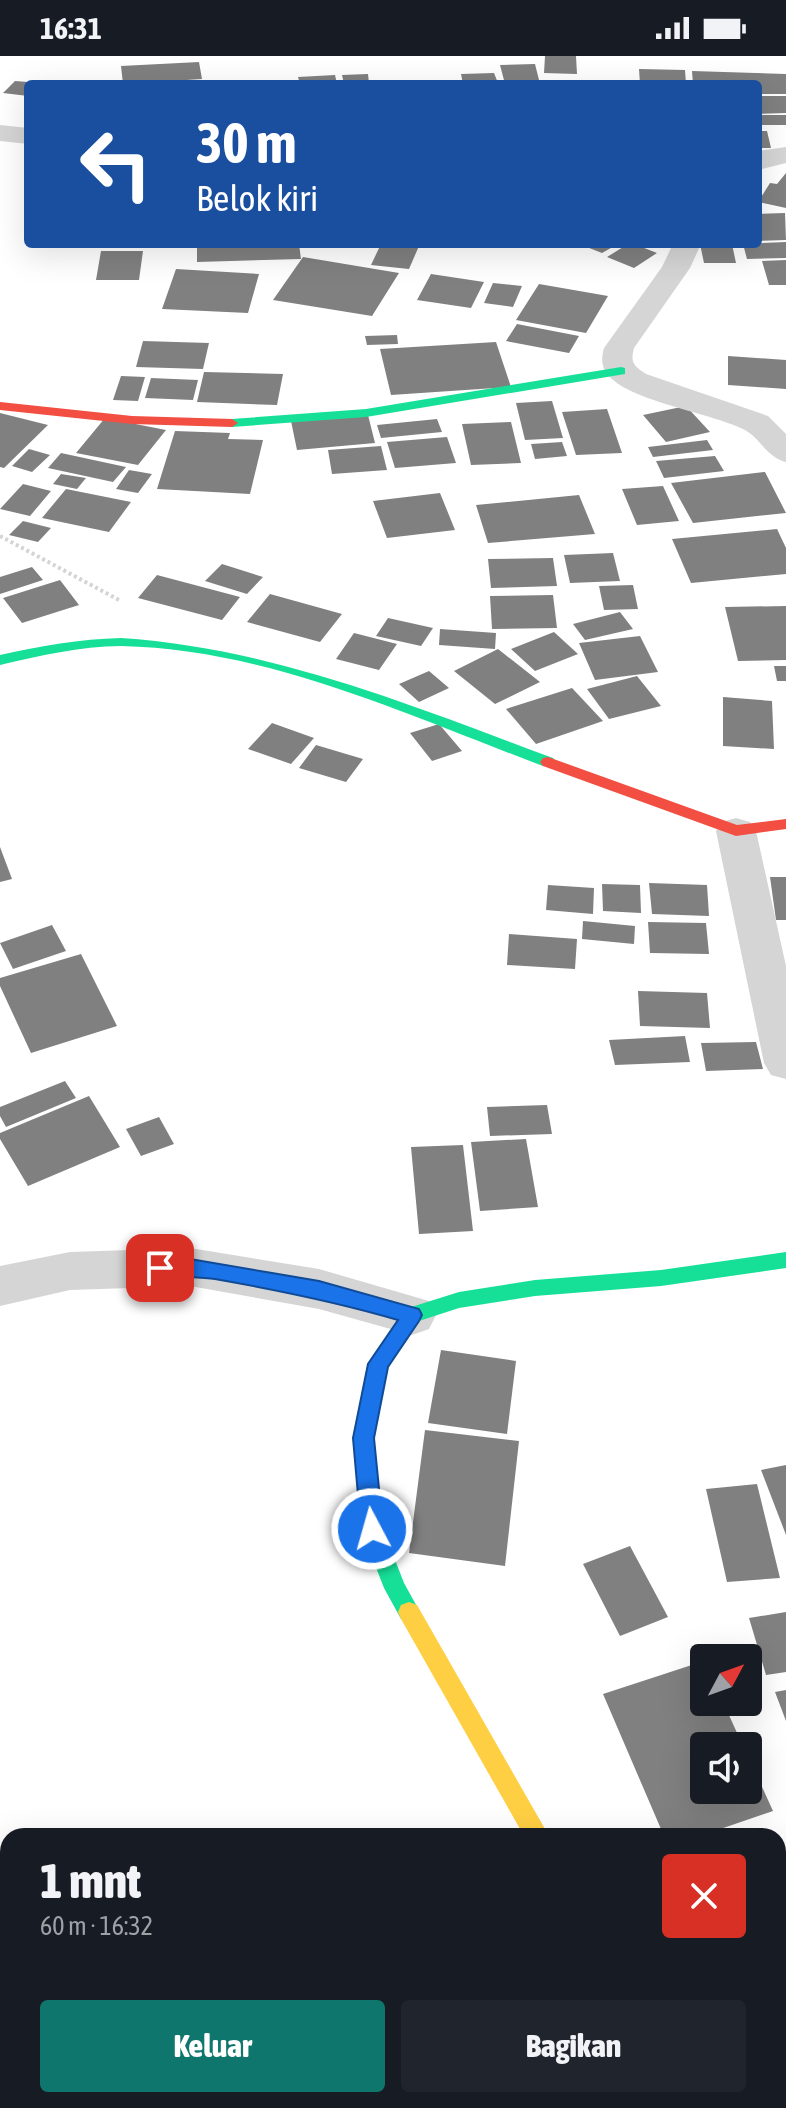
<!DOCTYPE html>
<html lang="id">
<head>
<meta charset="utf-8">
<style>
  :root { --surface:#171b24; --page:#20242c; --text:#f1f3f6; --muted:#9ea1a6; --accent:#0f766e }
  body { margin:0; font-family:"Asap Condensed",sans-serif; background:var(--page); color:var(--text); height:100vh; display:flex; flex-direction:column; font-size:30px; white-space:nowrap }
  * { box-sizing:border-box; margin:0 }
  p { font-size:26px; color:var(--muted) }
  .icon { flex:none; width:44px; height:44px; fill:none; stroke:currentColor; stroke-width:2; stroke-linecap:round; stroke-linejoin:round }
  .map { position:relative; flex:1; overflow:hidden }
  .panel { position:absolute; left:0px; top:1772px; width:786px; height:280px; display:flex; flex-direction:column; background:var(--surface); border-radius:24px 24px 0 0; box-shadow:0 8px 32px #0002 }
  .panel>* { flex:none }
  .guide { position:absolute; left:24px; top:24px; width:738px; height:168px; border-radius:8px; box-shadow:0 8px 32px #0002; background:#1a4fa0; color:#fff; overflow:hidden }
  .needle { width:52px; rotate:49deg }
  .tools { position:absolute; left:690px; top:1588px; display:grid; gap:16px }
  .tools a { display:grid; place-items:center; width:72px; height:72px; border-radius:8px; background:var(--surface); box-shadow:0 8px 32px #0002; font-size:40px }
  .pin { position:absolute; display:grid; place-items:center; width:68px; height:68px; color:#fff; margin:-34px; border-radius:16px; box-shadow:0 4px 12px #0006 }
  .me { position:absolute; width:88px; margin:-44px; rotate:354deg; stroke-linejoin:round; filter:drop-shadow(0 0 6px #0008) }
  .turn { display:flex; align-items:center; gap:28px; height:168px; padding:0 40px; font-size:36px }
  .turn .icon { width:104px; height:104px; stroke-width:2.5 }
  .turn b { display:block; font-size:56px; line-height:68px }
  .round { display:grid; place-items:center; flex:none; width:84px; height:84px; border-radius:8px; background:var(--page) }
  .summary { display:flex; align-items:center; justify-content:space-between; height:136px; padding:0 40px }
  h1 { font-size:48px; font-weight:800; line-height:60px }
  .cta { display:flex; gap:16px; margin-top:auto; padding:16px 40px }
  .cta a { flex:1; height:92px; border-radius:8px; background:var(--accent); color:#fff; font-size:32px; font-weight:800; line-height:92px; text-align:center }
  .cta a+a { background:var(--page); color:var(--text) }
  .status { display:flex; justify-content:space-between; align-items:center; height:56px; padding:0 40px; background:var(--surface); direction:ltr }
  .status svg { height:22px; fill:currentColor }
  .map>svg:first-child { display:block }
  .building { fill:#808080 }
  .lines { fill:none; stroke-linecap:round; stroke-linejoin:round }
  .path { stroke:#d4d4d4; stroke-width:4; stroke-dasharray:3 3; stroke-linecap:butt }
  .street { fill:#d5d5d5; fill-rule:evenodd }
  .fast { fill:#16e098; fill-rule:evenodd }
  .slow { fill:#ffcf43; fill-rule:evenodd }
  .jam { fill:#f24e42; fill-rule:evenodd }
  .route { fill:#1a73e8; stroke:#114b97; stroke-width:2 }
</style>
</head>
<body>
<div class="status"><b>16:31</b><svg viewBox="0 0 49 12"><path d="M0 12V9h3v3zM5 12V6h3v6zM10 12V3h3v9zM15 12V0h3v12zM26 1h20v11H26zM47 4h2v5h-2z"/></svg></div>
<div class="map">
<svg width="786" height="2052" viewBox="0 0 786 2052">
  <rect width="100%" height="100%" fill="#fff"/>
  <path class="building" d="M545,0H576L577,18L544,17Z
    M199,6L202,23L123,28L121,10Z
    M535,8L540,28H505L500,9Z
    M639,13L685,14L686,28H640Z
    M692,15L786,18V38H758V28H693Z
    M494,17L498,27L463,28L461,18Z
    M368,18L369,27L344,28L342,19Z
    M335,19L337,28H300L298,21Z
    M15,25L28,26V40L3,37Z
    M758,40H786V57L758,58Z
    M758,59H786V69H758Z
    M758,75H767L771,92H758Z
    M786,117V152L758,146L770,127L777,128Z
    M785,157L786,184L758,185V158Z
    M786,186V202L747,203L743,188Z
    M197,188H299L301,203L197,206Z
    M381,188H400L419,190L409,213L371,209Z
    M579,188H618L602,197Z
    M628,188H634L657,197L634,212L607,201Z
    M700,188H732L736,207H704Z
    M101,195H143L139,224H96Z
    M303,201L399,217L372,260L273,244Z
    M786,204V229H769L762,205Z
    M176,213L259,218L248,257L162,253Z
    M431,218L484,226L471,252L417,244Z
    M493,227L522,230L513,251L484,247Z
    M539,228L608,240L586,277L516,264Z
    M517,268L579,280L569,297L506,285Z
    M397,279L398,288L367,289L365,280Z
    M143,285L209,287L203,313L136,311Z
    M496,286L511,331L391,339L380,293Z
    M728,300L786,304V333L728,329Z
    M204,316L283,318L277,349L197,346Z
    M121,320L145,321L138,345L113,344Z
    M151,322L198,324L193,344L145,342Z
    M552,345L563,382L525,384L516,347Z
    M686,350L710,376L666,386L643,359Z
    M607,353L622,397L576,399L562,356Z
    M0,357L48,369L4,412L0,411Z
    M368,359L375,387L297,394L291,365Z
    M105,362L166,374L138,409L76,397Z
    M437,363L442,376L381,382L377,369Z
    M511,366L521,407L471,409L462,368Z
    M175,375L230,377L228,383L263,384L250,438L157,433Z
    M447,381L456,407L395,412L387,386Z
    M707,384L713,394L653,401L648,391Z
    M562,386L567,400L535,403L531,388Z
    M381,390L387,414L332,418L328,394Z
    M29,393L50,399L32,416L12,410Z
    M61,397L126,411L113,426L48,412Z
    M715,400L724,415L664,422L656,405Z
    M129,414L152,418L138,437L116,433Z
    M765,416L786,457L693,467L671,427Z
    M61,418L86,422L77,433L53,428Z
    M23,428L51,435L30,460L0,453Z
    M663,430L679,465L637,469L622,433Z
    M66,433L131,446L109,476L42,462Z
    M440,437L455,474L387,482L373,445Z
    M579,439L595,478L488,487L476,449Z
    M23,465L51,472L38,486L9,479Z
    M777,473L786,492V518L691,527L672,483Z
    M613,497L620,525L570,527L564,499Z
    M553,502L557,530L491,532L488,503Z
    M222,508L263,521L247,538L205,525Z
    M32,511L43,524L0,538V521Z
    M157,519L240,541L222,564L138,542Z
    M60,524L79,549L22,567L3,542Z
    M633,529L638,553L604,554L599,530Z
    M270,538L342,558L320,586L247,566Z
    M553,539L557,572L492,573L490,540Z
    M786,550V604L738,605L725,551Z
    M620,556L633,573L585,584L573,568Z
    M388,562L433,572L421,590L376,580Z
    M440,573L496,577L495,593L439,589Z
    M554,576L578,598L535,615L511,593Z
    M354,577L397,588L379,614L336,603Z
    M640,580L658,616L595,624L579,587Z
    M498,593L540,626L495,648L454,615Z
    M774,610H786V625H777Z
    M429,615L449,632L419,646L399,628Z
    M637,620L661,650L609,663L587,633Z
    M572,632L603,665L536,688L506,653Z
    M723,641L772,645L774,693L723,690Z
    M272,667L314,682L291,708L248,693Z
    M439,668L462,695L432,705L410,677Z
    M316,689L363,703L346,726L299,712Z
    M0,791L12,823L0,826Z
    M770,821H786V864H776Z
    M649,827L707,829L709,860L652,858Z
    M602,828L640,829L641,857L603,855Z
    M548,829L594,832L593,858L546,854Z
    M583,865L635,870L634,888L582,883Z
    M648,866L706,867L709,898L650,897Z
    M52,869L66,895L13,913L0,887Z
    M509,878L577,883L575,913L507,909Z
    M81,898L117,970L31,997L0,930V922Z
    M638,935L707,937L710,972L640,970Z
    M685,980L690,1006L615,1009L609,984Z
    M756,986L763,1013L706,1015L701,987Z
    M65,1025L76,1042L6,1071L0,1060V1051Z
    M89,1040L120,1091L28,1130L0,1083V1077Z
    M547,1049L552,1078L490,1080L487,1051Z
    M159,1061L174,1088L141,1100L126,1073Z
    M526,1083L538,1151L480,1155L471,1086Z
    M463,1089L473,1175L419,1178L411,1091Z
    M441,1294L516,1305L507,1378L428,1367Z
    M425,1374L519,1385L505,1510L409,1497Z
    M786,1409V1479L761,1414Z
    M757,1428L780,1522L727,1526L706,1433Z
    M630,1490L668,1561L620,1580L583,1508Z
    M786,1556V1616L766,1619L749,1562Z
    M704,1605V1646H723L743,1690H704V1734H748V1700L773,1755L700,1780H664L603,1638Z
    M786,1634V1665L775,1636Z
    M16,2044H90V2052H16Z
    M118,2044H236V2052H118Z
    M516,2044H555L558,2052H496Z"/>
  <g class="lines">
    <path class="path" d="M0,480L119,544"/>
    <path class="street" d="M0,69L28,72V88L0,85Z
      M786,91V107L758,114V95Z
      M673,188H701L690,212L634,292C630,307 634,310 646,318L768,360L786,378V406C766,401 760,381 743,373C710,357 632,345 610,321C601,312 601,303 604,292L662,211Z
      M736,762L750,766L756,775L786,910V1023L771,1019L764,1007L716,775L722,766Z
      M190,1192L319,1213L429,1245L436,1259L429,1273L412,1279L319,1253L190,1230L70,1234L0,1250V1210L70,1196Z
      M665,2044H730L734,2052H669Z"/>
    <path class="fast" d="M621,311L625,312V318L366,361L232,371L226,367L232,363L366,353Z
      M121,582C273,592 412,650 553,702L556,706L553,710H543C407,659 268,593 121,590C80,590 39,600 0,609V599C40,590 80,583 121,582Z
      M786,1196V1212L661,1230L535,1240L459,1252L419,1265L388,1310L373,1382L383,1473L404,1527L420,1556L417,1563L409,1566L401,1563L384,1532L361,1473L353,1382L368,1308L405,1253L459,1236L535,1224L661,1214Z"/>
    <path class="slow" d="M409,1546L417,1549L549,1780H524L401,1563L398,1556L401,1549Z"/>
    <path class="jam" d="M0,346L132,360L232,363L238,367L232,371L132,368L0,354Z
      M548,701L737,769L786,763V773L736,780L543,710L540,706L543,702Z"/>
  </g>
  <path class="route" d="M190,1203L319,1225L419,1253L422,1259L419,1265L388,1311L374,1382L383,1473L380,1480L372,1482L365,1480L361,1473L353,1382L368,1308L398,1264C337,1246 277,1234 215,1223C197,1220 168,1222 153,1217L150,1212L153,1206Z"/>
</svg>
<div class="tools">
<a><svg class="needle" viewBox="-14 -14 28 28"><path d="M0-13l5 13h-10z" fill="#e53935"/><path d="M0 13l5-13h-10z" fill="#9ea1a6"/></svg></a>
<a><svg class="icon" aria-label="sound" viewBox="0 0 24 24"><path d="M4 9h4l5-4v14l-5-4H4zM17 9q2 3 0 6"/></svg></a>
</div>
<div class="pin" style="left:160px;top:1212px;background:#d93025"><svg class="icon" aria-label="arrive" viewBox="0 0 24 24"><path d="M6 21V4h12l-3 4 3 4H6"/></svg></div>
<svg class="me" style="left:372px;top:1473px" viewBox="-20 -20 40 40"><circle r="17" fill="#1a73e8" stroke="#fff" stroke-width="3"/><path d="M0-11L8 9 0 5-8 9z" fill="#fff"/></svg>
<div class="guide">
<div class="turn"><svg class="icon" aria-label="left" viewBox="0 0 24 24"><path d="M17 20v-9H6M10 6l-5 5 5 5"/></svg><div><b>30 m</b>Belok kiri</div></div>
</div>
<section class="panel">
<div class="summary"><div><h1>1 mnt</h1><p>60 m · 16:32</p></div><a class="round" style="background:#d93025;color:#fff"><svg class="icon" aria-label="close" viewBox="0 0 24 24"><path d="M6 6l12 12M18 6L6 18"/></svg></a></div>
<div class="cta"><a>Keluar</a><a>Bagikan</a></div>
</section>
</div>
</body>
</html>
